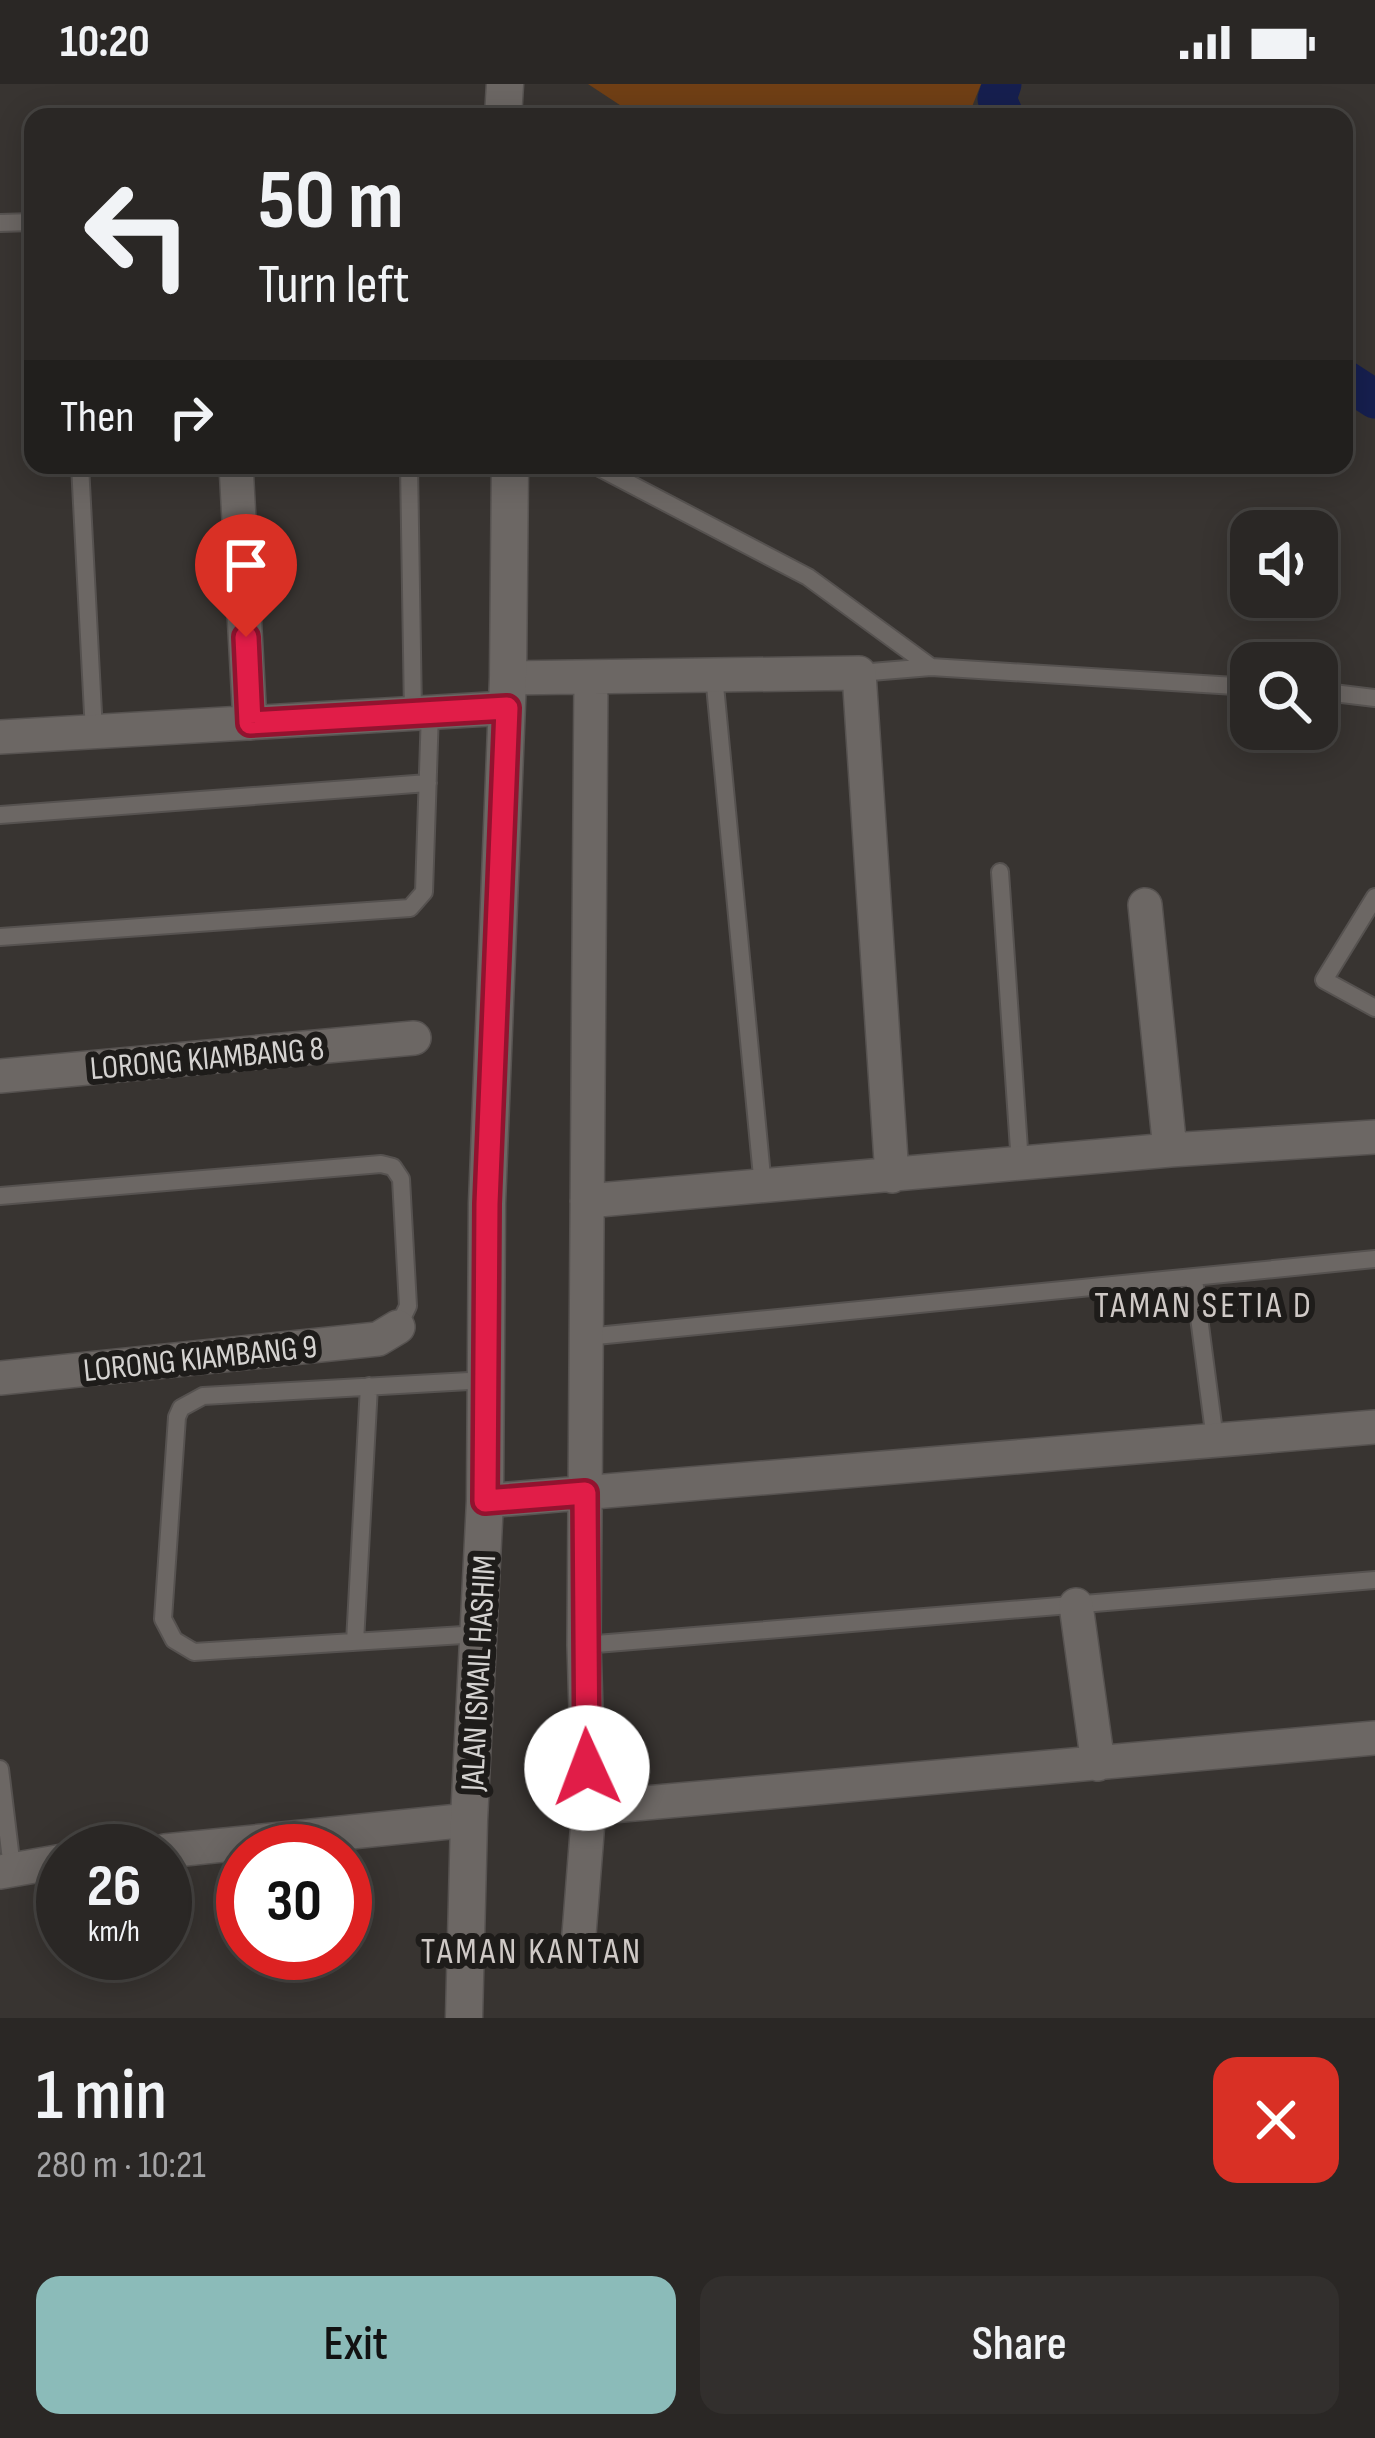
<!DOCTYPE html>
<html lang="en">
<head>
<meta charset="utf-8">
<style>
  :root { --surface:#2a2725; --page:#322f2d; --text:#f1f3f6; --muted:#a5a5a7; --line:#464442; --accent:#8bbbb9 }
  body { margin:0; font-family:"Sofia Sans Condensed",sans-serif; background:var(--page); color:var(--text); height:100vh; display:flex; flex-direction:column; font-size:45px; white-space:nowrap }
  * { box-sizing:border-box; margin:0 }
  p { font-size:39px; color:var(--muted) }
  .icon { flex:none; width:66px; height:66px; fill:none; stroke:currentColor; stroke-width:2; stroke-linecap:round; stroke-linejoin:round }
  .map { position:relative; height:1934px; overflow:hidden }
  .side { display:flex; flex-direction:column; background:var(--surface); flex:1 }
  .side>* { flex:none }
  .hud { position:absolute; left:24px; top:24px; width:1329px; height:366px; border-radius:24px; box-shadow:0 6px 30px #0003,0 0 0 3px var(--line); background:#2a2725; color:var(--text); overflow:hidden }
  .buttons { position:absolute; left:1230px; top:426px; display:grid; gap:24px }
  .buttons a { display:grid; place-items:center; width:108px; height:108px; border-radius:24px; background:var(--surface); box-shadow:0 6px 30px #0003,0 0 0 3px var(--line); font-size:60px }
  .speed { position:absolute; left:36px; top:1740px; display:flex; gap:24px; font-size:60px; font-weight:700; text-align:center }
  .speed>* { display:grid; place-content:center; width:156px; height:156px; border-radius:50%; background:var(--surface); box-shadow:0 6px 30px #0003,0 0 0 3px var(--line); line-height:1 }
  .speed small { font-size:30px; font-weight:400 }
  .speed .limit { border:18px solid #d22; background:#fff; color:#111 }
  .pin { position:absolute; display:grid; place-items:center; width:102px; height:102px; color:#fff; margin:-123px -51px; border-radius:50% 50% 50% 0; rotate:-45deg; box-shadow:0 0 12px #0007 }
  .pin .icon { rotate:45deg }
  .me { position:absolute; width:132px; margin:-66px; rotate:358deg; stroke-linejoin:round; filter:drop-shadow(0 0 9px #0008) }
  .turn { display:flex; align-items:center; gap:42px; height:252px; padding:0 36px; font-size:54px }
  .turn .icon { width:156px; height:156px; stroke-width:2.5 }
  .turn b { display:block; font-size:84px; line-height:102px }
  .then { display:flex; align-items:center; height:114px; padding:0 36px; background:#0003; gap:24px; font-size:45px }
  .round { display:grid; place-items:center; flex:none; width:126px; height:126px; border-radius:24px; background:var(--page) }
  .headline { display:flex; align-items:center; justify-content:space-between; height:204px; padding:0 36px }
  h1 { font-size:72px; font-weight:600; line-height:90px }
  .button { display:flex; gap:24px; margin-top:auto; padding:24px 36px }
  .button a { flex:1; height:138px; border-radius:24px; background:var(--accent); color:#111; font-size:48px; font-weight:600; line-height:138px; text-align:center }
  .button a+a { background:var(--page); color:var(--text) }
  .status { display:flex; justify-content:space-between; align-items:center; height:84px; padding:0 60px; background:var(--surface); direction:ltr }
  .status svg { height:33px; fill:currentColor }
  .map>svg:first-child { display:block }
  .green { fill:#703f15 }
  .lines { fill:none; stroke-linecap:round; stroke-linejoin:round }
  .canal { stroke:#161f4f; stroke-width:39 }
  .lane-casing { stroke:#565250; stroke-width:20 }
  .street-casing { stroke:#565250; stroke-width:36 }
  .secondary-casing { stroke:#565250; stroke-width:39 }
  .lane { stroke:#6c6764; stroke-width:16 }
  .street { stroke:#6c6764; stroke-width:33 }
  .secondary { stroke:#6c6764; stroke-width:36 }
  .route-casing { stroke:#92132f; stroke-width:30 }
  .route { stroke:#e11d48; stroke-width:21 }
  .labels { text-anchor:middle; stroke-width:12; stroke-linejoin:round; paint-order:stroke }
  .street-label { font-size:33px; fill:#d5d3d1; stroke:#1e1c1a }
  .neighbourhood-label { font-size:36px; letter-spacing:3px; fill:#cfc9c6; stroke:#1e1c1a }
</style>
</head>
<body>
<div class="status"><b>10:20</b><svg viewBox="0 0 49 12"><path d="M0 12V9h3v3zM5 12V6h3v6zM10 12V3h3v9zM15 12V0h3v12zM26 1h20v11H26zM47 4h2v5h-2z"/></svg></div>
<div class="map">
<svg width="1375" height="1934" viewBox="0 0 1375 1934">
  <rect width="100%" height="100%" fill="#383431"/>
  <path class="green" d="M588,0H981L968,33H638Z"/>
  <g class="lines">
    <path class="canal" d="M1002,0L997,15L1005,33
      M1344,295L1375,315"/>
    <defs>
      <path id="lane" d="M0,139L33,138
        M80,381L94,648
        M409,381L413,629
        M594,381L808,493L931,583
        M859,589L931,583L1251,603
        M714,591L763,1103
        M1317,607L1375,614
        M0,731L428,699
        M1000,788L1020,1080
        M1375,813L1324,896L1375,924
        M0,853L410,824L424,808L430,628
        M0,1112L381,1080L393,1083L401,1095L408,1222L398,1243
        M1194,1195L1215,1356
        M586,1253L1375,1175
        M479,1550L194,1568L174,1556L163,1535L177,1333L181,1324L203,1312L487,1296
        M355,1558L369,1302
        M584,1561L1375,1496
        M0,1685L12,1784"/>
      <path id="street" d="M236,381L250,639
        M508,594L859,589L892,1092
        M0,653L507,624
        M1145,821L1170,1066
        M0,992L414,954
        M587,1117L1170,1066L1375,1053
        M0,1294L378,1255L398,1243
        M485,1417L1375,1343
        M1076,1521L1098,1680
        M589,1724L1375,1654
        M165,1767L469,1736
        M0,1788L63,1777
        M579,1850L589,1724L584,1561L591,593"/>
      <path id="secondary" d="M503,33L505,0
        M464,1934L469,1736L485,1417L487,1119L508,594L510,381"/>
    </defs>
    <use href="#lane" class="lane-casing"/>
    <use href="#street" class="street-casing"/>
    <use href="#secondary" class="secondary-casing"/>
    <use href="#lane" class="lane"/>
    <use href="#street" class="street"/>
    <use href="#secondary" class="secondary"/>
  </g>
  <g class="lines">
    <defs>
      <path id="route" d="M246,553L250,639L507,624L487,1120L485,1417L585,1409L587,1684"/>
    </defs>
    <use href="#route" class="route-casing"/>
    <use href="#route" class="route"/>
  </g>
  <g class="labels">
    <g class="street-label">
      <text transform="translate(207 973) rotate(-5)" y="12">LORONG KIAMBANG 8</text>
      <text transform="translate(200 1273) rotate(-6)" y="12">LORONG KIAMBANG 9</text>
      <text transform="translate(477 1589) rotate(-87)" y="12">JALAN ISMAIL HASHIM</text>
    </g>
    <g class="neighbourhood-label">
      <text x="1204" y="1233">TAMAN SETIA D</text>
      <text x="532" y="1879">TAMAN KANTAN</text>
    </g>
  </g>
</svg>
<div class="buttons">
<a><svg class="icon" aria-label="sound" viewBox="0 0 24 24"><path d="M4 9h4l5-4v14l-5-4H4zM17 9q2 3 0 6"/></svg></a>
<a><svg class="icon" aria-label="search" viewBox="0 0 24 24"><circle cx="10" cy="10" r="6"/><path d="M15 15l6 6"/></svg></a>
</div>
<div class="speed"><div>26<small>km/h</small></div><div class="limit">30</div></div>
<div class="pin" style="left:246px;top:553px;background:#d93025"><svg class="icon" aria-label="arrive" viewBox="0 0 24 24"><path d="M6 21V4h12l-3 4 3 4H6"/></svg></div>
<svg class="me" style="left:587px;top:1684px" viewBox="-20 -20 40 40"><circle r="19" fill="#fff"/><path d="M0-13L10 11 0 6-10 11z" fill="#e11d48"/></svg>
<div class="hud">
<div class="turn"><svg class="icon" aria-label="left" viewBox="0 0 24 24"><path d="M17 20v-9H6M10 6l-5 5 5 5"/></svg><div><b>50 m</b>Turn left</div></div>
<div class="then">Then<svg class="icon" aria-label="right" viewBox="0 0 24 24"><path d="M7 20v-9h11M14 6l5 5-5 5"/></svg></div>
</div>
</div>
<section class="side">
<div class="headline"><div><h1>1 min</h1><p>280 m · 10:21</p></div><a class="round" style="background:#d93025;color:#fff"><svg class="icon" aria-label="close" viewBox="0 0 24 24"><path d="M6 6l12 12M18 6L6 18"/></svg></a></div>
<div class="button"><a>Exit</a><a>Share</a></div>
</section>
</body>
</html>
